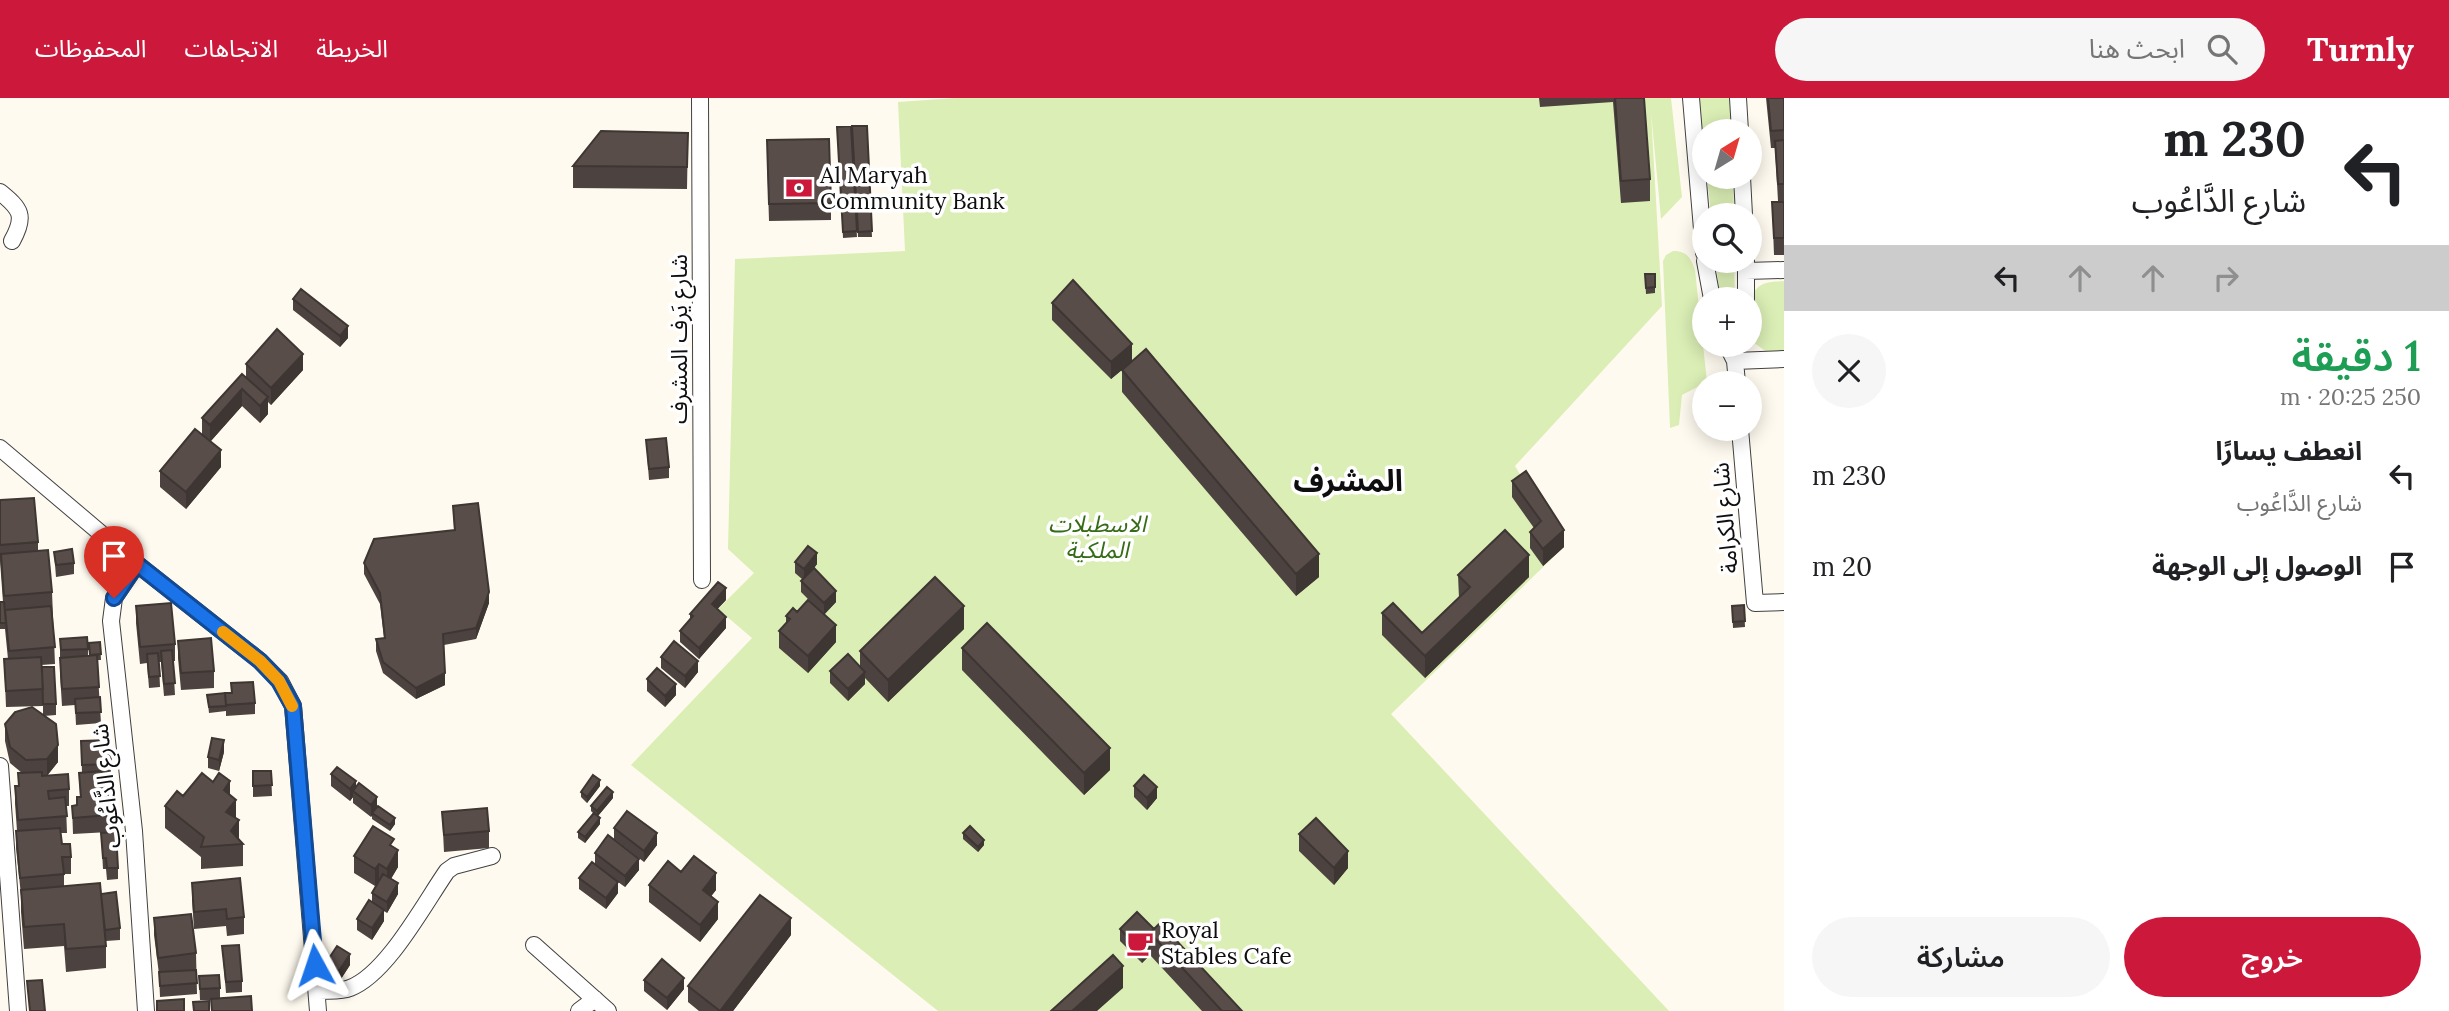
<!DOCTYPE html>
<html lang="ar">
<head>
<meta charset="utf-8">
<style>
  :root { --surface:#fff; --page:#f6f6f6; --text:#202124; --muted:#757577; --accent:#cc193b }
  body { margin:0; font-family:Lora,"Noto Sans Arabic",serif; background:var(--page); color:var(--text); direction:rtl; height:100vh; display:flex; flex-direction:column; font-size:26px; white-space:nowrap }
  * { box-sizing:border-box; margin:0 }
  p { font-size:23px; color:var(--muted) }
  .icon { flex:none; width:38px; height:38px; fill:none; stroke:currentColor; stroke-width:2; stroke-linecap:round; stroke-linejoin:round }
  .map { position:relative; flex:1; overflow:hidden; direction:ltr }
  .sheet { display:flex; flex-direction:column; background:var(--surface); width:665px }
  .sheet>* { flex:none }
  .guide { background:#fff; color:var(--text); overflow:hidden }
  .needle { width:46px; rotate:37deg }
  .controls { position:absolute; left:1692px; top:21px; display:grid; gap:14px }
  .controls a { display:grid; place-items:center; width:70px; height:70px; border-radius:50%; background:var(--surface); box-shadow:0 4px 18px #0003; font-size:35px }
  .pin { position:absolute; display:grid; place-items:center; width:60px; height:60px; color:#fff; margin:-72px -30px; border-radius:50% 50% 50% 0; rotate:-45deg; box-shadow:0 0 7px #0007 }
  .pin .icon { rotate:45deg }
  .me { position:absolute; width:77px; margin:-38px; rotate:355deg; stroke-linejoin:round; filter:drop-shadow(0 0 5px #0008) }
  .turn { display:flex; align-items:center; gap:24px; height:147px; padding:0 28px; font-size:32px }
  .turn .icon { width:91px; height:91px; stroke-width:2.5 }
  .turn b { display:block; font-size:49px; line-height:60px }
  .lanes { display:flex; align-items:center; height:66px; padding:0 28px; background:#0003; justify-content:center; gap:35px; direction:ltr }
  .lanes .off { opacity:.35 }
  .round { display:grid; place-items:center; flex:none; width:74px; height:74px; border-radius:37px; background:var(--page) }
  .summary { display:flex; align-items:center; justify-content:space-between; height:119px; padding:0 28px }
  h1 { font-size:42px; font-weight:600; line-height:52px; color:#1e9e55 }
  .button { display:flex; gap:14px; margin-top:auto; padding:14px 28px }
  .button a { flex:1; height:80px; border-radius:42px; background:var(--accent); color:#fff; font-size:28px; font-weight:600; line-height:80px; text-align:center }
  .button a+a { background:var(--page); color:var(--text) }
  ul { padding:0; list-style:none }
  li { display:flex; align-items:center; gap:21px; height:91px; padding:0 28px }
  li div { flex:1 }
  li b { display:block; font-size:26px }
  li em { font-style:normal }
  header { display:flex; align-items:center; gap:42px; box-sizing:border-box; height:98px; padding:0 35px; background:var(--accent); color:#fff }
  header strong { font-size:33px }
  nav { display:flex; gap:38px; margin-inline-start:auto; font-size:24px }
  .search { width:490px; height:63px; background:var(--page); display:flex; align-items:center; gap:18px; box-sizing:border-box; padding:0 24px; border-radius:38px; color:var(--muted); font-size:26px }
  main { display:flex; flex:1; min-height:0 }
  .map>svg:first-child { display:block }
  .green { fill:#dbeeb5 }
  .lines { fill:none; stroke-linecap:round; stroke-linejoin:round }
  .minor-casing { stroke:#414141; stroke-width:18 }
  .minor { stroke:#fff; stroke-width:16 }
  .wall { fill:#4c423f }
  .shaded-wall { fill:#3e3633 }
  .building { fill:#584d49; stroke:#3e3633; stroke-width:2 }
  .route-casing { stroke:#114b97; stroke-width:18 }
  .route { stroke:#1a73e8; stroke-width:12 }
  .slow { stroke:#f59e0b; stroke-width:12 }
  .labels { text-anchor:middle; stroke-width:7; stroke-linejoin:round; paint-order:stroke }
  .poi-label { font-size:23px; fill:#0e0e0e; stroke:#fff; text-anchor:start }
  .street-label { font-size:23px; fill:#0e0e0e; stroke:#fff }
  .park-label { font-size:23px; font-style:italic; fill:#366c18; stroke:#fff }
  .district-label { font-size:30px; font-weight:bold; fill:#0e0e0e; stroke:#fff }
</style>
</head>
<body>
<header>
<strong>Turnly</strong>
<div class="search"><svg class="icon" aria-label="search" viewBox="0 0 24 24"><circle cx="10" cy="10" r="6"/><path d="M15 15l6 6"/></svg>ابحث هنا</div>
<nav><a>الخريطة</a><a>الاتجاهات</a><a>المحفوظات</a></nav>
</header>
<main>
<section class="sheet">
<div class="guide">
<div class="turn"><svg class="icon" aria-label="left" viewBox="0 0 24 24"><path d="M17 20v-9H6M10 6l-5 5 5 5"/></svg><div><b>230 m</b>شارع الدَّاعُوب</div></div>
<div class="lanes"><svg class="icon" aria-label="left" viewBox="0 0 24 24"><path d="M17 20v-9H6M10 6l-5 5 5 5"/></svg><svg class="icon off" aria-label="ahead" viewBox="0 0 24 24"><path d="M12 20V5M6 11l6-6 6 6"/></svg><svg class="icon off" aria-label="ahead" viewBox="0 0 24 24"><path d="M12 20V5M6 11l6-6 6 6"/></svg><svg class="icon off" aria-label="right" viewBox="0 0 24 24"><path d="M7 20v-9h11M14 6l5 5-5 5"/></svg></div>
</div>
<div class="summary"><div><h1>1 دقيقة</h1><p>250 m · 20:25</p></div><a class="round"><svg class="icon" aria-label="close" viewBox="0 0 24 24"><path d="M6 6l12 12M18 6L6 18"/></svg></a></div>
<ul>
<li><svg class="icon" aria-label="left" viewBox="0 0 24 24"><path d="M17 20v-9H6M10 6l-5 5 5 5"/></svg><div><b>انعطف يسارًا</b><p>شارع الدَّاعُوب</p></div><em>230 m</em></li>
<li><svg class="icon" aria-label="arrive" viewBox="0 0 24 24"><path d="M6 21V4h12l-3 4 3 4H6"/></svg><div><b>الوصول إلى الوجهة</b></div><em>20 m</em></li>
</ul>
<div class="button"><a>خروج</a><a>مشاركة</a></div>
</section>
<div class="map">
<svg width="1784" height="913" viewBox="0 0 1784 913">
  <rect width="100%" height="100%" fill="#fffaef"/>
  <path class="green" d="M955,0H1671L1682,99L1661,121L1651,14L1662,208L1515,368L1564,449L1391,616L1669,913H938L631,667L752,540L718,511L754,475L728,451L735,161L905,153L898,4Z
    M1698,0H1730L1733,33H1704V60Z
    M1707,79H1733L1734,117H1711Z
    M1673,153C1687,153 1691,160 1695,172L1707,284L1682,297L1679,327L1670,330L1663,163L1666,157Z
    M1716,163H1734L1735,201H1720Z
    M1784,183V253L1768,255L1753,244L1752,198C1759,183 1770,184 1784,183Z"/>
  <g class="lines">
    <defs>
      <path id="minor" d="M700,0L702,482
        M1691,0L1704,155
        M1738,0L1740,33
        M1742,79L1744,117
        M0,94C21,111 26,118 12,143
        M1705,163L1712,201
        M1746,163V201
        M1746,173L1784,172
        M1727,247L1735,263L1737,285
        M1735,263L1784,261
        M1740,331L1755,505L1784,504
        M0,350L137,466L260,563L280,583L293,608L318,913
        M137,466L114,500L111,523L134,733L146,913
        M0,668L18,913
        M534,847L608,913
        M317,893C327,892 341,894 350,890C387,876 424,806 447,773L454,768L492,758
        M579,913L595,901"/>
    </defs>
    <use href="#minor" class="minor-casing"/>
    <use href="#minor" class="minor"/>
  </g>
  <path class="wall" d="M1539,0H1644L1650,81V103L1621,105L1613,4L1540,9Z
    M1766,0H1784V103H1778L1775,50H1771Z
    M851,28L857,139L843,140L837,29Z
    M852,28H867L872,139H858Z
    M688,35L687,91L573,90V68Z
    M767,59L831,105V122L769,123Z
    M1772,104H1784V157H1774Z
    M1645,176H1655V195L1646,196Z
    M293,201L348,240L340,249L293,212Z
    M1052,205L1132,263L1319,479L1296,498L1122,294V272L1111,281L1052,222Z
    M246,266L303,272L271,307L268,304V316L260,325L242,308L210,344L221,369L186,411L160,389V373L202,337V320L246,279Z
    M646,342L669,369V380L649,382Z
    M1512,383L1564,449L1543,468L1530,450V434L1534,430L1512,399Z
    M0,402L38,444V453L52,494L55,566L41,567L56,606V617L44,618L58,664L47,677L69,691V708H66L67,735H61L62,746L71,759V776H64V788L101,796L120,830V842L106,843V870L66,874L64,848L24,851L21,814V797L16,750V733H17L15,705V688H18V675H22L10,665L5,643V626L43,617V608L6,609L4,561H8L5,531H0V504H3L0,463Z
    M453,408L489,505L476,541L444,547L445,587L416,601L383,575L376,553V541L384,540L380,506L364,476V465L454,432Z
    M54,454L74,465V476L56,479Z
    M795,464L817,466L814,470L836,504L824,516L836,544L808,575L779,550V533L786,526V518L817,510L801,494V483L802,481L795,475Z
    M1458,477L1529,479L1425,580L1382,537V515L1422,535L1459,500Z
    M726,502L717,511L726,530L699,561L680,544V533L690,522V516Z
    M1744,507L1745,529L1733,530L1732,508Z
    M136,508L175,546V563H173L175,597L164,598L161,564H159L160,589L149,590L147,565L140,566L136,525Z
    M964,531L888,604L865,580V586L848,603L830,585V573L860,569V553Z
    M60,541L88,551V558L100,544L101,562H97L101,625L76,627L75,607L62,608L60,576Z
    M178,543L214,573V590L181,592L178,560Z
    M962,550L1110,672L1084,697L962,572Z
    M661,559L698,574L685,590L661,570Z
    M647,581L676,597L665,609L647,593Z
    M231,585L255,605V616L226,618V613L209,615L207,597L231,595Z
    M110,642L111,678H102L109,717V734L73,736L72,708L77,707V699H80L79,675H82L81,643Z
    M224,654L219,673L208,670V659Z
    M253,673H271L272,698L253,699Z
    M331,676L356,689L377,708L395,726L390,733L372,721V717L371,719L353,705V699L350,703L331,688Z
    M600,688L587,705L581,699V694Z
    M1134,688L1157,700L1147,712L1134,699Z
    M230,697L236,720L239,741L243,746V768L201,771V759L165,730V708L183,698Z
    M613,700L598,718L600,726L585,745L578,740V734L593,715L591,713V708Z
    M442,714L489,733V750L444,754Z
    M614,730L657,747L644,764L614,741Z
    M101,735L118,770V781L107,782L106,771H103Z
    M963,735L984,747L978,754L963,741Z
    M1299,736L1348,770L1334,787L1299,753Z
    M394,750L398,769L391,781L398,796L387,815L384,813V823L372,842L357,832V821L372,805V795L379,783L375,788L354,775V758Z
    M595,755L639,772L625,789L618,784V795L606,811L579,791V780L595,766Z
    M681,774L716,792L711,798L718,821L700,844L649,804V787Z
    M192,785L244,819V836L227,838L226,828L194,831L192,802Z
    M1137,814L1242,913H1202L1150,857L1142,865L1120,843V831Z
    M154,820L196,855L197,896L160,899L159,876L154,837Z
    M791,837L733,913H699L688,904V888Z
    M222,848L242,883V894L226,895Z
    M326,865L350,867L339,884L326,876Z
    M199,878L220,890V900L252,913H211V902H200Z
    M644,882L684,891L667,912L644,893Z"/>
  <path class="shaded-wall" d="M348,228V240L340,249V238Z
    M1132,246V263L1111,281V264Z
    M303,256V272L271,307V290Z
    M242,291V308L210,344V327Z
    M268,299V316L260,325V308Z
    M221,352V369L186,411V394Z
    M1564,432V449L1543,468V451Z
    M817,455V466L804,483V471Z
    M1319,456V479L1296,498V476Z
    M1529,457V479L1425,580V558Z
    M726,490V502L712,517V506Z
    M836,493V504L824,517V505Z
    M489,494V505L476,541V530Z
    M964,508V531L888,604V582Z
    M726,519V530L699,561V550Z
    M836,527V544L808,575V558Z
    M698,563V574L685,590V578Z
    M865,574V586L848,603V591Z
    M445,575V587L416,601V590Z
    M676,586V597L665,609V598Z
    M224,642V654L219,673V662Z
    M58,647V664L47,678V661Z
    M1110,650V672L1084,697V675Z
    M600,682V688L587,705V699Z
    M230,683V705L224,692Z
    M356,683V695L353,693V699L350,703V691Z
    M1157,689V700L1147,712V700Z
    M613,694V700L597,719V713Z
    M377,699V711L371,719V707Z
    M236,702V724L226,714Z
    M395,720V726L390,733V727Z
    M600,720V726L585,745V739Z
    M239,722V745L231,733Z
    M657,735V747L644,764V753Z
    M984,742V747L978,754V749Z
    M398,752V769L387,787V771Z
    M1348,753V770L1334,787V770Z
    M639,761V772L625,789V778Z
    M379,766V782L375,788V771Z
    M716,775V792L703,809V792Z
    M618,784V795L606,811V800Z
    M398,785V796L387,815V804Z
    M718,804V821L700,844V827Z
    M384,812V823L372,842V830Z
    M791,820V837L733,913H720Z
    M1150,846V857L1142,865V854Z
    M350,856V867L339,884V873Z
    M1123,868V890L1097,913H1072Z
    M684,880V891L667,912V900Z"/>
  <path class="building" d="M1615,0H1644L1650,81L1621,83Z
    M1768,0H1784V32L1771,33Z
    M851,28L857,133L843,134L837,29Z
    M852,28H867L872,133L858,134Z
    M601,33L688,35L687,69L573,68Z
    M829,41L831,105L769,106L767,42Z
    M1784,42V86H1778L1775,43Z
    M1772,104H1784V140H1774Z
    M1645,176H1655V189L1646,190Z
    M1073,182L1132,246L1111,264L1052,205Z
    M301,191L348,228L340,238L293,201Z
    M277,231L303,256L271,290L246,266Z
    M1146,251L1319,456L1296,476L1122,272Z
    M242,276L268,299L260,308L242,291L210,327L202,320Z
    M195,331L221,352L186,394L160,373Z
    M666,340L669,369L649,371L646,342Z
    M1526,373L1564,432L1543,451L1530,434L1541,423L1512,383Z
    M34,400L38,444L0,447V402Z
    M478,405L489,494L476,530L443,536L445,575L416,590L383,564L376,541L385,540L380,495L364,465L374,441L455,432L453,408Z
    M1505,432L1529,457L1425,558L1382,515L1393,505L1422,535L1470,489L1458,477Z
    M808,448L817,455L804,471L795,464Z
    M72,451L74,465L56,467L54,454Z
    M48,452L52,494L4,498L1,456Z
    M814,470L836,493L824,505L801,483Z
    M935,479L964,508L888,582L860,553Z
    M718,484L726,490L712,506L726,519L699,550L680,533L693,518L690,516Z
    M808,502L836,527L808,558L779,533L790,521L786,518L793,510L797,514Z
    M0,504H4L6,525H0Z
    M171,505L175,546L140,549L136,508Z
    M1744,507L1745,523L1733,524L1732,508Z
    M51,508L55,549L9,553L5,512Z
    M987,525L1110,650L1084,675L962,550Z
    M87,539L88,551L61,552L60,541Z
    M211,540L214,573L181,575L178,543Z
    M674,543L698,563L685,578L661,559Z
    M100,544L101,556L90,557L89,545Z
    M172,552L175,585L164,586L161,553Z
    M158,555L160,578L149,579L147,556Z
    M848,556L865,574L848,591L830,573Z
    M97,557L99,589L62,591L60,560Z
    M41,559L43,591L6,593L4,561Z
    M42,569H54L56,606H43Z
    M657,570L676,586L665,598L647,581Z
    M253,584L255,605L226,607L225,595H232L231,585Z
    M225,595L226,608L209,609L207,597Z
    M100,599L101,614L76,615L75,601Z
    M32,609L56,626L58,647L47,661L26,662L10,649L5,626L15,614Z
    M212,640L224,642L219,662L208,659Z
    M110,642L111,666L82,667L81,643Z
    M337,669L356,683L350,691L331,676Z
    M102,673V679H107L109,717L73,720L72,708L77,707V699H81L79,675Z
    M253,673H271L272,687L253,688Z
    M42,674V678L68,676L69,691L48,693L49,701L65,699L67,718L18,722L15,688H19L18,675Z
    M202,675L213,684L219,675L230,683L224,692L236,702L226,714L239,722L231,733L243,746L201,749L204,739L165,708L177,693L183,698Z
    M593,677L600,682L587,699L581,694Z
    M1144,677L1157,689L1147,700L1134,688Z
    M359,685L377,699L371,707L353,693Z
    M607,689L613,694L597,713L591,708Z
    M378,708L395,720L390,727L372,715Z
    M487,710L489,733L444,737L442,714Z
    M627,713L657,735L644,753L614,730Z
    M594,715L600,720L585,739L578,734Z
    M1316,720L1348,753L1334,770L1299,736Z
    M373,728L394,741L390,747L398,752L387,771L379,766L375,771L354,758Z
    M970,728L984,742L978,749L963,735Z
    M60,730L62,746H70L71,759H62L64,776L20,780L16,733Z
    M116,734L118,770H107L106,760H103L101,735Z
    M608,737L639,761L625,778L595,755Z
    M694,758L716,775L703,792L718,804L700,827L649,787L668,763L681,774Z
    M592,764L618,784L606,800L579,780Z
    M383,776L398,785L387,804L372,795Z
    M240,780L244,819L227,821L226,811L194,814L192,785Z
    M100,785L106,848L66,851L64,826L24,829L21,792Z
    M116,794L120,830L105,832L101,796Z
    M760,797L791,820L720,913L688,888Z
    M369,802L384,812L372,830L357,821Z
    M1137,814L1154,831L1150,835V846L1142,854L1120,831Z
    M191,816L196,855L158,860L154,820Z
    M1160,825L1242,913H1222L1150,835Z
    M239,847L242,883L226,884L222,848Z
    M337,848L350,856L339,873L326,865Z
    M1113,857L1123,868L1072,913H1051Z
    M662,861L684,880L667,900L644,882Z
    M196,872L197,885L160,888L159,874Z
    M219,877L220,890L200,891L199,878Z
    M42,882L45,913H30L27,883Z
    M251,898L252,913H212L211,901Z
    M184,901V913H157V903Z
    M209,903V913H194L193,904Z"/>
  <g class="lines">
    <defs>
      <path id="route" d="M114,500L137,466L260,563L279,583L293,608L315,867"/>
    </defs>
    <use href="#route" class="route-casing"/>
    <use href="#route" class="route"/>
    <path class="slow" d="M223,534L260,563L279,583L292,608"/>
  </g>
  <defs>
    <symbol id="bank-bare" viewBox="-9 -9 18 18"><path d="M-6-4H6V4H-6ZM0-2.3a2.3 2.3 0 1 0 0 4.6a2.3 2.3 0 1 0 0-4.6Z" fill="#cc193b" stroke="#fff" stroke-width="2.5" paint-order="stroke"/></symbol>
    <symbol id="cafe-bare" viewBox="-9 -9 18 18"><path d="M-5.5-4.5H6V0H3Q3 3.5 0 3.5H-2.5Q-5.5 3.5-5.5 0ZM3-3.2v2h1.7v-2ZM-6 4.5H4V6H-6Z" fill="#cc193b" stroke="#fff" stroke-width="2.5" paint-order="stroke"/></symbol>
  </defs>
  <g fill-rule="evenodd">
    <use href="#bank-bare" x="780" y="71" width="38" height="38"/>
    <use href="#cafe-bare" x="1121" y="826" width="38" height="38"/>
  </g>
  <g class="labels">
    <g class="poi-label">
      <text x="820" y="85">Al Maryah<tspan x="820" dy="26">Community Bank</tspan></text>
      <text x="1161" y="840">Royal<tspan x="1161" dy="26">Stables Cafe</tspan></text>
    </g>
    <g class="street-label">
      <text transform="translate(679 241) rotate(-90)" y="8">شارع يَرف المشرف</text>
      <text transform="translate(1725 420) rotate(-95)" y="8">شارع الكرامة</text>
      <text transform="translate(106 688) rotate(-96)" y="8">شارع الدَّاعُوب</text>
    </g>
    <g class="park-label">
      <text x="1097" y="434">الاسطبلات<tspan x="1097" dy="26">الملكية</tspan></text>
    </g>
    <g class="district-label">
      <text x="1348" y="393">المشرف</text>
    </g>
  </g>
</svg>
<div class="controls">
<a><svg class="needle" viewBox="-14 -14 28 28"><path d="M0-13l5 13h-10z" fill="#e53935"/><path d="M0 13l5-13h-10z" fill="#757577"/></svg></a>
<a><svg class="icon" aria-label="search" viewBox="0 0 24 24"><circle cx="10" cy="10" r="6"/><path d="M15 15l6 6"/></svg></a>
<a>+</a>
<a>−</a>
</div>
<div class="pin" style="left:114px;top:500px;background:#d93025"><svg class="icon" aria-label="arrive" viewBox="0 0 24 24"><path d="M6 21V4h12l-3 4 3 4H6"/></svg></div>
<svg class="me" style="left:315px;top:867px" viewBox="-20 -20 40 40"><path d="M0-17L14 15 0 8-14 15z" fill="#1a73e8" stroke="#fff" stroke-width="4"/></svg>
</div>
</main>
</body>
</html>
